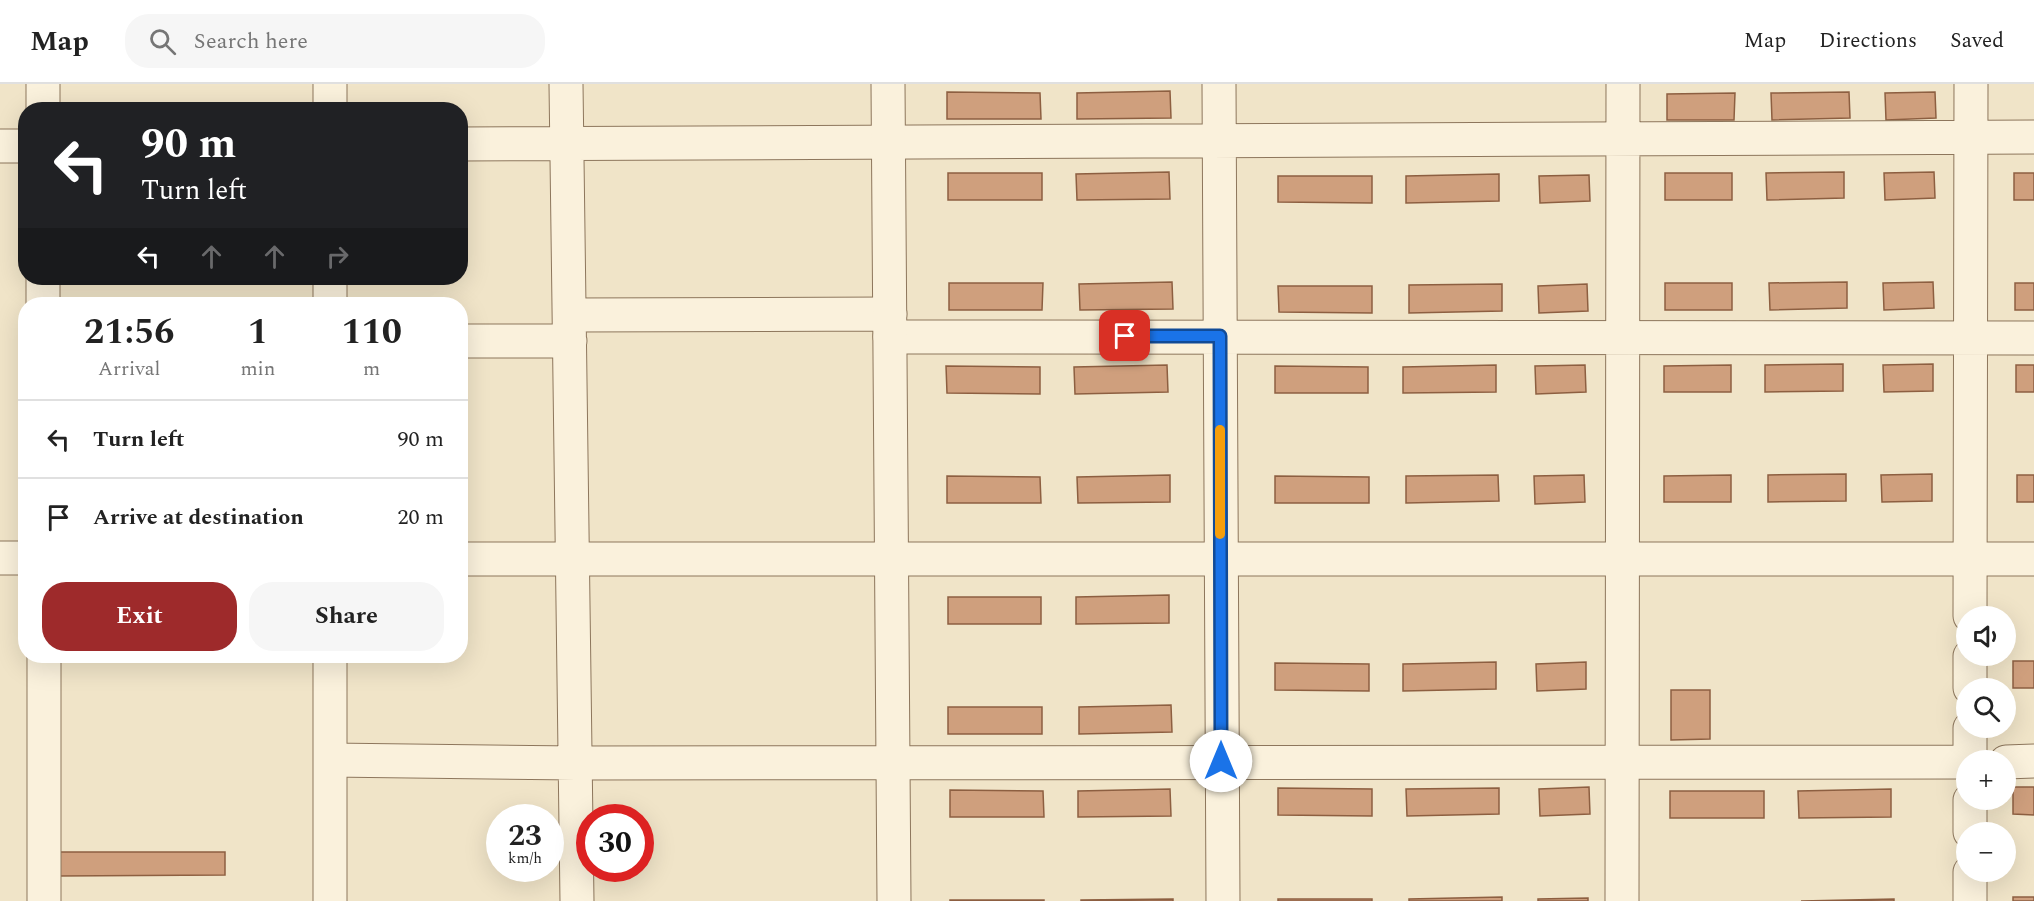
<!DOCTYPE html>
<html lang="en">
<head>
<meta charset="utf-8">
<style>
  :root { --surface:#fff; --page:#f6f6f6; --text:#222; --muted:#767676; --line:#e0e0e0; --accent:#9e2a2b }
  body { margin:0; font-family:Spectral,serif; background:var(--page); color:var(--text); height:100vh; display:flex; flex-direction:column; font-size:22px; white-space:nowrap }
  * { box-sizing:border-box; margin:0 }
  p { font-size:20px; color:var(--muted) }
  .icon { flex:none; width:33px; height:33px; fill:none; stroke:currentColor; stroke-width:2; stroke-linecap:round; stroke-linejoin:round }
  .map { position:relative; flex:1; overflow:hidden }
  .sheet { position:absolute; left:18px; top:213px; width:450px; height:366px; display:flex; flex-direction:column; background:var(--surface); border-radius:24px; box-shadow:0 6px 24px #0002 }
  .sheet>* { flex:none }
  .guide { position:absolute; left:18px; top:18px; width:450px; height:183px; border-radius:24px; box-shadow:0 6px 24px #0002; background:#202124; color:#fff; overflow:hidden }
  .tools { position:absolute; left:1956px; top:522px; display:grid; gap:12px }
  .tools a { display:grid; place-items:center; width:60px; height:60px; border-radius:50%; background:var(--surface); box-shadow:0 6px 24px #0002; font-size:30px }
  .speed { position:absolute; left:486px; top:720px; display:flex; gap:12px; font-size:30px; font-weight:700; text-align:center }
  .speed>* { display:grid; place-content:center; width:78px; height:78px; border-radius:50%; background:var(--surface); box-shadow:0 6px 24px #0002; line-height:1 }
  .speed small { font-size:15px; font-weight:400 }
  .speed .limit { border:9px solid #d22; background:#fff; color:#111 }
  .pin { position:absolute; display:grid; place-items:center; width:51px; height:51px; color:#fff; margin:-26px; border-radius:12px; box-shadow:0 3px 9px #0006 }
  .me { position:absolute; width:66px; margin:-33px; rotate:0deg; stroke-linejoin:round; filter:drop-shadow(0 0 4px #0008) }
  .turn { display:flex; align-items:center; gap:21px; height:126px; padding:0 24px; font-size:27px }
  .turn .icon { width:78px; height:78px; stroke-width:2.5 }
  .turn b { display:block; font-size:42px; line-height:51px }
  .lanes { display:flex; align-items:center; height:57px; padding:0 24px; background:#0003; justify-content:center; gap:30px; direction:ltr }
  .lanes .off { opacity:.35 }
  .eta { display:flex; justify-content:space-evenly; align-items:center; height:102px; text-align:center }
  .eta b { font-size:36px; font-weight:700; line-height:42px }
  .primary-button { display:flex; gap:12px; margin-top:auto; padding:12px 24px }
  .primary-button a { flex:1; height:69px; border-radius:24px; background:var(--accent); color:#fff; font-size:24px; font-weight:700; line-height:69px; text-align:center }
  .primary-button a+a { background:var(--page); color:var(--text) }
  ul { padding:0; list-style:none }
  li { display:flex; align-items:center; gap:18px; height:78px; padding:0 24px; border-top:2px solid var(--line) }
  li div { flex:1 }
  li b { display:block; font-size:22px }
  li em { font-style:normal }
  header { display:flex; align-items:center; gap:36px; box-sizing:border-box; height:84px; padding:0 30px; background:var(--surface); border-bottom:2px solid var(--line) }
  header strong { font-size:28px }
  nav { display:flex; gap:33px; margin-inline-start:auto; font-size:21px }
  .search { width:420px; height:54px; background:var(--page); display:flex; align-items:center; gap:15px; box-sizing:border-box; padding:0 21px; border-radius:24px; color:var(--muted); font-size:22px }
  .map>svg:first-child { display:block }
  .building { fill:#cf9f7d; stroke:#8d5f41; stroke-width:1.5 }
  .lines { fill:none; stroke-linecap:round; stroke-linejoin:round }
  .minor-casing { stroke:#8d765c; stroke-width:35 }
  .tertiary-casing { stroke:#8d765c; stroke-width:35 }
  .minor { stroke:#faf1dc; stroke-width:33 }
  .tertiary { stroke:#faf1dc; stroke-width:33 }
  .route-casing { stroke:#114b97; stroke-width:15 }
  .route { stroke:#1a73e8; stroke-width:10 }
  .slow { stroke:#f59e0b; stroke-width:10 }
</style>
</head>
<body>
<header>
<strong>Map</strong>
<div class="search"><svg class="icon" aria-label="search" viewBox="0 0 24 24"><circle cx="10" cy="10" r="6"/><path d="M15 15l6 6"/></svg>Search here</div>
<nav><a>Map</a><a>Directions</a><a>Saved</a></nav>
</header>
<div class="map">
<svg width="2034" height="817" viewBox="0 0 2034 817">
  <rect width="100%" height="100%" fill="#f0e4c8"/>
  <path class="building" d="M1170,7L1171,34L1077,35V9Z
    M947,8L1040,9L1041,35H947Z
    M1849,8L1850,34L1772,36L1771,9Z
    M1935,8L1936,34L1886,36L1885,9Z
    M1735,9L1734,36H1667V10Z
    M1169,88L1170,115L1077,116L1076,90Z
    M1844,88V114L1767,116L1766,89Z
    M1934,88L1935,114L1885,116L1884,89Z
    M948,89H1042V116H948Z
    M1665,89H1732V116H1665Z
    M2014,89H2034V116H2014Z
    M1499,90V117L1406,119V92Z
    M1589,91L1590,117L1540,119L1539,92Z
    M1278,92H1372V119L1278,118Z
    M1172,198L1173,225L1080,226L1079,200Z
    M1847,198V224L1770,226L1769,199Z
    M1933,198L1934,224L1884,226L1883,199Z
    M949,199H1043L1042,226H949Z
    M1665,199H1732V226H1665Z
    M2015,199H2034V226H2015Z
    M1502,200V227L1409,229V201Z
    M1587,200L1588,227L1539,229L1538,202Z
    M1278,202H1372V229L1279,228Z
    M1843,280V307L1765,308V281Z
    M1933,280V307L1884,308L1883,281Z
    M1167,281L1168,308L1075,310L1074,283Z
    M1496,281V308L1403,309V283Z
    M1585,281L1586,308L1536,310L1535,282Z
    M1731,281V308H1664V282Z
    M2016,281H2034V308H2016Z
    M946,282L1040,283V310L947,309Z
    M1275,282L1368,283V309H1275Z
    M1846,390V417L1768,418V391Z
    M1932,390V417L1882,418L1881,391Z
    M1170,391V418L1078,419L1077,393Z
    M1498,391L1499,417L1406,419V392Z
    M1584,391L1585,418L1535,420L1534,392Z
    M1731,391V418H1664V392Z
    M2017,391H2034V418H2017Z
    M947,392L1040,393L1041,419H947Z
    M1275,392L1369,393V419H1275Z
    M1169,511V539L1076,540V513Z
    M948,513H1041V540H948Z
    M57,572H252V577L57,576Z
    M2013,577H2034V604H2013Z
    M1496,578V605L1403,607V580Z
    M1586,578V605L1537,607L1536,580Z
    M1275,579L1369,580V607L1275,606Z
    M1671,606H1710V655L1671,656Z
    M1171,621L1172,648L1079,650V623Z
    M948,623H1042V650H948Z
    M1589,703L1590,730L1540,732L1539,705Z
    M2013,703H2034V731L2013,730Z
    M1278,704L1372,705V732L1278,731Z
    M1499,704V730L1407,732L1406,705Z
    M1170,705L1171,732L1078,733V707Z
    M1891,705V733L1799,734L1798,707Z
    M950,706L1043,707L1044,733H950Z
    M1670,707H1764V734H1670Z
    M58,768H225V791L58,792Z
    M1502,813V817H1409V815Z
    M2013,813H2034V817H2013Z
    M1588,814V817H1538V815Z
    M1173,815V817H1081V816Z
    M1278,815H1372V817H1278Z
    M1894,815V817H1801Z
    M950,816H1044V817H950Z"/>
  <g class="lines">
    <defs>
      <path id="minor" d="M43,0V26
        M330,0V26
        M566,0L577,817
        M1219,0L1223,817
        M460,60L2034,53
        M0,62H26
        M43,220V194
        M330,220V194
        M570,231L890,230
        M890,253L2034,254
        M460,257H570
        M0,474H26
        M460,475H2034
        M1970,532L1971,0
        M44,572V817
        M1970,572V604
        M1970,644V676
        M330,676L576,679L1966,678
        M2006,678L2034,677
        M1970,748V716
        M330,817V572
        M1622,817L1623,0
        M1970,817V788"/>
      <path id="tertiary" d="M888,0L894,817"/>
    </defs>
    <use href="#minor" class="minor-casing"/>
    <use href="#tertiary" class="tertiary-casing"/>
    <use href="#minor" class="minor"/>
    <use href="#tertiary" class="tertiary"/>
  </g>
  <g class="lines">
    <defs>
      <path id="route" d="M1125,252H1220L1221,677"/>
    </defs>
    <use href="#route" class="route-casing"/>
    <use href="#route" class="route"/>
    <path class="slow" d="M1220,346V450"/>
  </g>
</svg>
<div class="tools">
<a><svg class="icon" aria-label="sound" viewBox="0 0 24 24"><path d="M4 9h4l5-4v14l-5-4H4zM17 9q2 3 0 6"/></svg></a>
<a><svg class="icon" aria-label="search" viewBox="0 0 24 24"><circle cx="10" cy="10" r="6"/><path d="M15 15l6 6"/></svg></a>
<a>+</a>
<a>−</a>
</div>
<div class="speed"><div>23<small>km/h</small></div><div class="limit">30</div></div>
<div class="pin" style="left:1125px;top:252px;background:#d93025"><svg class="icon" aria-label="arrive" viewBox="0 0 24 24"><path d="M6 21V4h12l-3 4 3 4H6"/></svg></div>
<svg class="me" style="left:1221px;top:677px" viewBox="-20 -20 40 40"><circle r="19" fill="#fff"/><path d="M0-13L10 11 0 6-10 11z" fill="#1a73e8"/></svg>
<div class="guide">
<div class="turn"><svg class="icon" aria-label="left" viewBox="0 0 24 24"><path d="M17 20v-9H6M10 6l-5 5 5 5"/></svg><div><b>90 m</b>Turn left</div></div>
<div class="lanes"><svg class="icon" aria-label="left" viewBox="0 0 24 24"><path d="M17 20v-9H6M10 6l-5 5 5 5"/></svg><svg class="icon off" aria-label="ahead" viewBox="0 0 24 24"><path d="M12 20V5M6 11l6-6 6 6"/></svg><svg class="icon off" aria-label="ahead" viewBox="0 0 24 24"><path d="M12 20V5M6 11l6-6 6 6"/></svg><svg class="icon off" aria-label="right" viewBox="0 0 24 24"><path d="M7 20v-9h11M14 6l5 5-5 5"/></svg></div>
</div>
<section class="sheet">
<div class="eta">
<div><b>21:56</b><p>Arrival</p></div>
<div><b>1</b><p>min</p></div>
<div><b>110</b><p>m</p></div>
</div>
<ul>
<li><svg class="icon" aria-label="left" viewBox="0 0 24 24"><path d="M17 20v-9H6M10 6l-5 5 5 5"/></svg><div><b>Turn left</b></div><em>90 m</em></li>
<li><svg class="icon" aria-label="arrive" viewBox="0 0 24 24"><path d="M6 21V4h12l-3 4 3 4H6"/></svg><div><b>Arrive at destination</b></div><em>20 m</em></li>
</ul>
<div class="primary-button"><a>Exit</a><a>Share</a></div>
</section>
</div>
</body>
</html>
